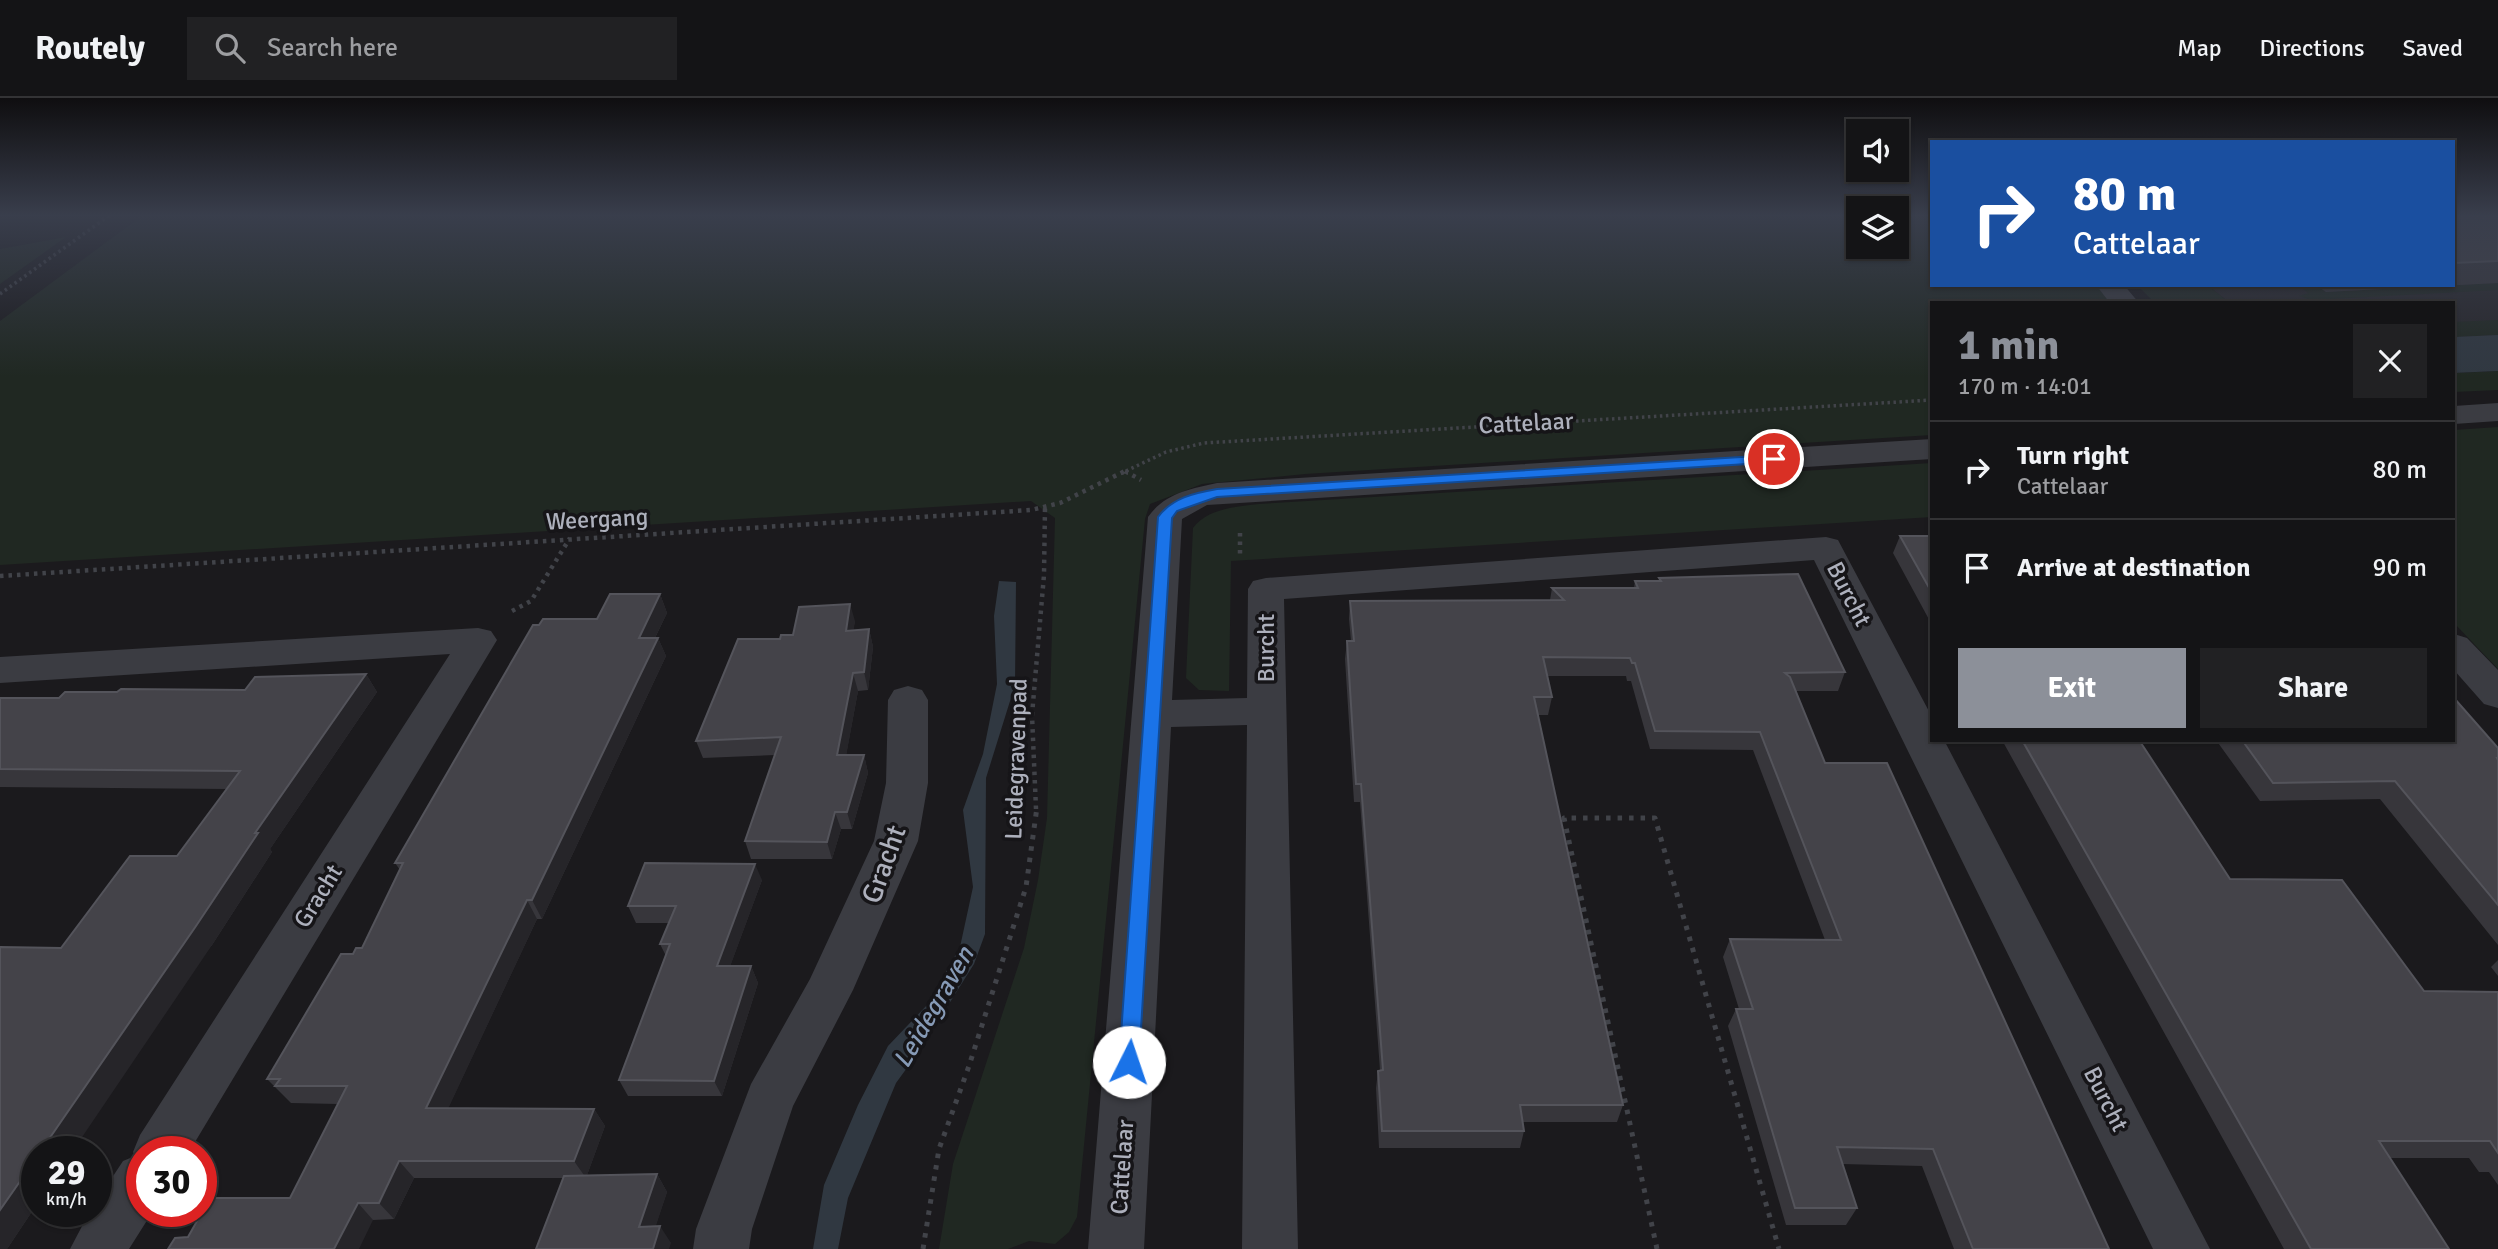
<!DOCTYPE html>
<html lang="en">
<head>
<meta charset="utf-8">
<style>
  :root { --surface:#141416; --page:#212123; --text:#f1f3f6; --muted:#9d9ea1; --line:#333335; --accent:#8c9099 }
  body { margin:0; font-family:Signika,sans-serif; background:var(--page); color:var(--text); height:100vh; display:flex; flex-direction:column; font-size:26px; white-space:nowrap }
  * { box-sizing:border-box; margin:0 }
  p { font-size:23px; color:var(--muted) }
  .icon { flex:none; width:38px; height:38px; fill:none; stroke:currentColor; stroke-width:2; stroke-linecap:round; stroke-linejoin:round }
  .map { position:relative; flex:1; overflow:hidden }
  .sheet { position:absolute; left:1930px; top:203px; width:525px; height:441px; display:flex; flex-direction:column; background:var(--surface); border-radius:0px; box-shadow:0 2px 5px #0004,0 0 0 2px var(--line) }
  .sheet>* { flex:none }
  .top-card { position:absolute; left:1930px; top:42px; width:525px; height:147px; border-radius:0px; box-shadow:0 2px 5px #0004,0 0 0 2px var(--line); background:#1a4fa0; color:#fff; overflow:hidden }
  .buttons { position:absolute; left:1846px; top:21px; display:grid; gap:14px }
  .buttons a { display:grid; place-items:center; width:63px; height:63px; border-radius:0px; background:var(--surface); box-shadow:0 2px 5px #0004,0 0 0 2px var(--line); font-size:35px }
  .speed { position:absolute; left:21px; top:1038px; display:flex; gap:14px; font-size:35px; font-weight:700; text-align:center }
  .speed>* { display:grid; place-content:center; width:91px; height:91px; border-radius:50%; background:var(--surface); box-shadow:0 2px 5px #0004,0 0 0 2px var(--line); line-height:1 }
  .speed small { font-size:18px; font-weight:400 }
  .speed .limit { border:10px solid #d22; background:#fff; color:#111 }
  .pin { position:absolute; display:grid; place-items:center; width:60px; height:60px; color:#fff; margin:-30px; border:4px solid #fff; border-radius:50%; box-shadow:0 2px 7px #0007 }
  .me { position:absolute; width:77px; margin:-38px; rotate:4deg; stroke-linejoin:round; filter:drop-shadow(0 0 5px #0008) }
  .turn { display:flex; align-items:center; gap:24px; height:147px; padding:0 28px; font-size:32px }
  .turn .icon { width:91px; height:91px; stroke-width:2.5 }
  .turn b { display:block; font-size:49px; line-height:60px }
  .round { display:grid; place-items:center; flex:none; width:74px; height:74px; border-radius:0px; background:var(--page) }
  .head { display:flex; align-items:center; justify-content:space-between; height:119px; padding:0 28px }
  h1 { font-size:42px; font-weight:800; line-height:52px; color:var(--accent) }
  .cta { display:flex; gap:14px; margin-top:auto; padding:14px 28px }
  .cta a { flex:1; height:80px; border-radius:0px; background:var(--accent); color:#fff; font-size:28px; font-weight:800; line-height:80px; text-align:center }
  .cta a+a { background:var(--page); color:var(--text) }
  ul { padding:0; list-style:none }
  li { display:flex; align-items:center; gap:21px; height:98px; padding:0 28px; border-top:2px solid var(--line) }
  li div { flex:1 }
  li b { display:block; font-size:26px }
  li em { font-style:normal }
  header { display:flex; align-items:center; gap:42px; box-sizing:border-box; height:98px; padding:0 35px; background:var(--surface); border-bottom:2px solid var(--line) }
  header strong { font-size:33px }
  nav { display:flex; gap:38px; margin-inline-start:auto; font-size:24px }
  .search { width:490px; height:63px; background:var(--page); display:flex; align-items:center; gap:18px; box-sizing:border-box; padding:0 24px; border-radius:0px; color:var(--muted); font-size:26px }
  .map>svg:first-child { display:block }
  .built { fill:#27262a }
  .green { fill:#202822 }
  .water { fill:#303841 }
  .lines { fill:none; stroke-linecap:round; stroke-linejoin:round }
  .path-far2 { stroke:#414349; stroke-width:3.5; stroke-dasharray:2.5 3.5; stroke-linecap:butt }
  .path-far1 { stroke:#414349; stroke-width:4.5; stroke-dasharray:3.5 5; stroke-linecap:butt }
  .path { stroke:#414349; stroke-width:5; stroke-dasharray:4.5 7; stroke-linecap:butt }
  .street { fill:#3b3c42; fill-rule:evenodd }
  .wall { fill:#37363b }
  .shaded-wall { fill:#262529 }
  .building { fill:#444349; stroke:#54545b; stroke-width:2 }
  .route { fill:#1a73e8; stroke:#114b97; stroke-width:2 }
  .labels { text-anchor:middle; stroke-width:7; stroke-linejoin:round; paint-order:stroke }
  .street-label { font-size:24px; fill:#adb0bc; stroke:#161518 }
  .water-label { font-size:26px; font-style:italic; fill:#869ab6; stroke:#161518 }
  .near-street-label { font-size:28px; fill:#adb0bc; stroke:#161518 }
</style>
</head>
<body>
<header>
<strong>Routely</strong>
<div class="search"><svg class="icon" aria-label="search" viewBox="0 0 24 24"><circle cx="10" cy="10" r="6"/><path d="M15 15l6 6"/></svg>Search here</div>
<nav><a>Map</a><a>Directions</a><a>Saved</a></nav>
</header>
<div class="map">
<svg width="2498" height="1151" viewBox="0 0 2498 1151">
  <rect width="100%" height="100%" fill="#1b1a1d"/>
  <path class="built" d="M2498,117V255L2454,257V205H2230L2207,187H2454Z"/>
  <path class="green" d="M143,117H1858V149H1897V117H1932V187H2096L2113,205H1932V337L1305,376L1202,386L1150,406L1145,421L1077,1119L1069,1134L1055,1146L1029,1143L1008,1151H939L953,1066L1024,850L1038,782L1047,720L1055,420L1031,403L0,467V223Z
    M66,139L0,186V151Z
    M2498,185V192L2311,202L2299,198L2308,195L2298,187H2316L2326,194Z
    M2137,187H2207L2230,205H2155Z
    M2498,222V237L2454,239V224Z
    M2498,273V292L2454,294V275Z
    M2498,329V571L2454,525V332Z
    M1932,365V419L1231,463L1229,593L1199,592L1186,580L1193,430C1208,410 1236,409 1259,406Z"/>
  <path class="water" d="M2498,237V273L2454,275V239Z
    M999,483L1016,484L1015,587L986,680L985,836L974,866L920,952L896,985L848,1100L838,1151H813L824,1087L858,1007L888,948L928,906L960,849L973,789L963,712L983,656L997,586L994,518Z"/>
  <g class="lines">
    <path class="path-far2" d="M0,196L110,117
      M1126,373L1166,354L1204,345L1932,302
      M1121,375H1128"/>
    <path class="path-far1" d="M1125,373L1141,382
      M1240,435V458
      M0,478L1031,412L1060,405L1125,373
      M512,513L531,503L570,440
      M1036,711L1032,617L1044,477L1045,409"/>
    <path class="path" d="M923,1151L939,1051L969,968L1026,789L1037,709
      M1657,1151L1564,720H1655L1779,1151"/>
    <path class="street" d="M2096,187H2124L2139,205H2110Z
      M2498,305V323L2454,326V308Z
      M1932,341V361L1207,407L1182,421L1172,602L1247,600L1248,491L1253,483L1266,480L1826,439L1838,442L1932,619V642H1944L2210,1151H2153L1814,462L1284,501L1298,1151H1242L1247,627L1171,629L1144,1151H1088L1148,419C1165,395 1190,391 1217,385Z
      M478,530L491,533L497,542L189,1054H142V1113H153L129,1151H70L90,1113H96V1104L123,1063L135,1058L133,1054L140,1037L450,556L0,585V559Z
      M2454,536L2467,540L2498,572V610L2484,606L2454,572Z
      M908,588L922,592L928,602V685L918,743L853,892L793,1008L752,1131L749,1151H693L696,1131L751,986L810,881L874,743L886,685L888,602L894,592Z"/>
  </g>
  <path class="wall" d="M2454,117H2498V185L2326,194L2316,187H2454Z
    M1900,438H1932V527L1893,455Z
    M1659,480L1845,574L1838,593H1795L1825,665L2109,1151H1954L1922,1068L1842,1066L1857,1110L1846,1127H1786L1728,928L1736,911H1739L1723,859L1730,841L1825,842L1753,652L1650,651L1631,583H1627L1626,578H1547L1552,599L1548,617H1538L1623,1007L1617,1024H1523L1524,1033L1520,1050H1379L1376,990L1378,973L1380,972L1360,704H1354L1345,561L1347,543H1351L1349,521L1350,503L1550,502L1552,490H1634L1635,483H1659Z
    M660,496L667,515L655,540H658L666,558L542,821H537L448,1010L594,1011L605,1028L587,1077L657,1076L667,1094L655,1129L671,1145L563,1080H414L394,1121L373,1122L188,1139L290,1100L338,1006L291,1005L267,981L362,850L400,772L395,765L539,527L597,521Z
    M855,523L853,532L869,531L873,549L868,592L858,593L846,657H864L868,675L852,731H841L832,761H751L745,743L775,657L703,660L696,643L780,541L793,537Z
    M366,576L377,594L270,751L272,754L212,847L37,1054V1106L7,1151L61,850L177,758L227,691L0,689V600H59L117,594L245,592Z
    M2002,642H2139L2230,781L2424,893L2498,894V1087L2489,1074H2479L2469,1060H2390L2449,1151H2284Z
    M2216,642H2454L2498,650V847L2380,701L2260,703Z
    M762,782L730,868H751L758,885L722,998H628L619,982L666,858L660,846L669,825H636L628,808Z
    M2498,862V878L2491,869Z"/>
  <path class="shaded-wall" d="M660,496L667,515L646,558L639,540Z
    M850,506L855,523L851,550L846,533Z
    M869,531L873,549L868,592L864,574Z
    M658,540L666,558L542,821L532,802Z
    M853,575L858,593L843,675L837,657Z
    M366,576L377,594L270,751L272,754L212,847L72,1054H40L255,735Z
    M864,657L868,675L852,731L847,714Z
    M835,714L841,731L832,761L827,744Z
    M755,766L762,782L724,885L717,868Z
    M527,802L537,821L440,1028L426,1010Z
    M751,868L758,885L722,998L714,983Z
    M594,1011L605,1028L586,1080L574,1063Z
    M37,1059V1106L7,1151H0V1112Z
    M399,1063L414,1080L394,1121L379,1105Z
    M657,1076L667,1094L650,1146L639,1129Z
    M358,1105L373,1122L359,1151H334Z
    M660,1128L671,1145L669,1151H653Z"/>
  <path class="building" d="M2454,117H2498V163L2454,165Z
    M1900,438H1932V495Z
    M1798,476L1845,574L1785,575L1790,579L1825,665H1887L2109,1151H1973L1933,1051L1837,1049L1857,1110H1795L1736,911H1753L1730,841L1841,842L1760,634L1655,633L1635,565H1632L1630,560L1543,559L1552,599H1534L1623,1007H1520L1524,1033H1382L1378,973L1383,972L1361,686H1356L1347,543H1354L1350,503L1564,502L1552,490H1638L1635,483H1661L1659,480Z
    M610,496H660L639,540H658L532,802H527L426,1010L594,1011L574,1063H399L379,1105H358L334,1151H168L175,1140L188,1139L210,1100H290L347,988H275L280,981H267L341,856H353L356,850H362L403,765H395L533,527H539L543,521H597Z
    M850,506L846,533L869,531L864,574L853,575L837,657H864L847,714H835L827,744L745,743L781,639L696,643L738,541H780L781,537H793L799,509Z
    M366,576L255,735H258L196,828L40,1054H37V1059L0,1112V849L61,850L130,758H177L240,673L0,671V600H59L65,594H117L121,591L245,592L255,579Z
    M2454,600L2498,650V660H2497L2498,662V807L2395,683L2273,685L2242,642H2454Z
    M2022,642H2139L2230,781L2342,782L2424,893L2498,894V1055L2490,1043H2379L2449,1151H2311Z
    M645,765L755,766L717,868H751L714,983L619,982L670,846H660L676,808H628Z
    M657,1076L639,1129L660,1128L653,1151H536L564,1078Z"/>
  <linearGradient id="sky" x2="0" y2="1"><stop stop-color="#0f0e10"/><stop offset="0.42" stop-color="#393e4c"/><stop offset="1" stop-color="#393e4c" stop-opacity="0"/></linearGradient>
  <rect width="2498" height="279" fill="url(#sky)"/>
  <path class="route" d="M1774,357L1779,359V364L1217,399L1177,413L1172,420L1139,964L1136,970L1129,973L1122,970L1119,964L1158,419C1172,400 1194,395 1217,391Z"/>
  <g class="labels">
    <g class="street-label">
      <text transform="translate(1526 325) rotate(-3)" y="8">Cattelaar</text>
      <text transform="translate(597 421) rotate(-3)" y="8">Weergang</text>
      <text transform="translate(1849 496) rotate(63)" y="8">Burcht</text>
      <text transform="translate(1266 550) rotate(-90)" y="8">Burcht</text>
      <text transform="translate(1016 661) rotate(-88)" y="8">Leidegravenpad</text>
      <text transform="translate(318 798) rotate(-58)" y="8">Gracht</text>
      <text transform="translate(2106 1001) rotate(63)" y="8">Burcht</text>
      <text transform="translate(1122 1069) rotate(-86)" y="8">Cattelaar</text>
    </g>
    <g class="water-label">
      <text transform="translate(933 909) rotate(-60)" y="9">Leidegraven</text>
    </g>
    <g class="near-street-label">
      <text transform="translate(883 766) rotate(-70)" y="10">Gracht</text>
    </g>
  </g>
</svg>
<div class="buttons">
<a><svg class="icon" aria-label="sound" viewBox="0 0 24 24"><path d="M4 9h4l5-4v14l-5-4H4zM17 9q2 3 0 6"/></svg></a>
<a><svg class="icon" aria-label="layers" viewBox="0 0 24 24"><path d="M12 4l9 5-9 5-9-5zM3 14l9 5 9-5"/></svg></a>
</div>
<div class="speed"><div>29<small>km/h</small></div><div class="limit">30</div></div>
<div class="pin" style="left:1774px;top:361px;background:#d93025"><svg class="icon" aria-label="arrive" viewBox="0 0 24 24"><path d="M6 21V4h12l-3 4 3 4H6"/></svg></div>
<svg class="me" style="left:1129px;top:964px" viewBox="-20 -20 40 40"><circle r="19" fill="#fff"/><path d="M0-13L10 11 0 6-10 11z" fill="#1a73e8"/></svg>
<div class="top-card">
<div class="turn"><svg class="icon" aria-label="right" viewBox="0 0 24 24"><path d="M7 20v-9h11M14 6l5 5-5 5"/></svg><div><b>80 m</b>Cattelaar</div></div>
</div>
<section class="sheet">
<div class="head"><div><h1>1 min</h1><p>170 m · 14:01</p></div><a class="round"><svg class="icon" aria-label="close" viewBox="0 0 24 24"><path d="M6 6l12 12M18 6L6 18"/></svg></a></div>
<ul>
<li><svg class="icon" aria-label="right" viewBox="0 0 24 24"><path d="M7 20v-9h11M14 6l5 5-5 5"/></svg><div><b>Turn right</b><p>Cattelaar</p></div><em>80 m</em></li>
<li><svg class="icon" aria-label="arrive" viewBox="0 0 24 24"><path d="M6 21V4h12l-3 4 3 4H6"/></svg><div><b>Arrive at destination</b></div><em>90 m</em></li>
</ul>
<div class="cta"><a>Exit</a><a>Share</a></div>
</section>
</div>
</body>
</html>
